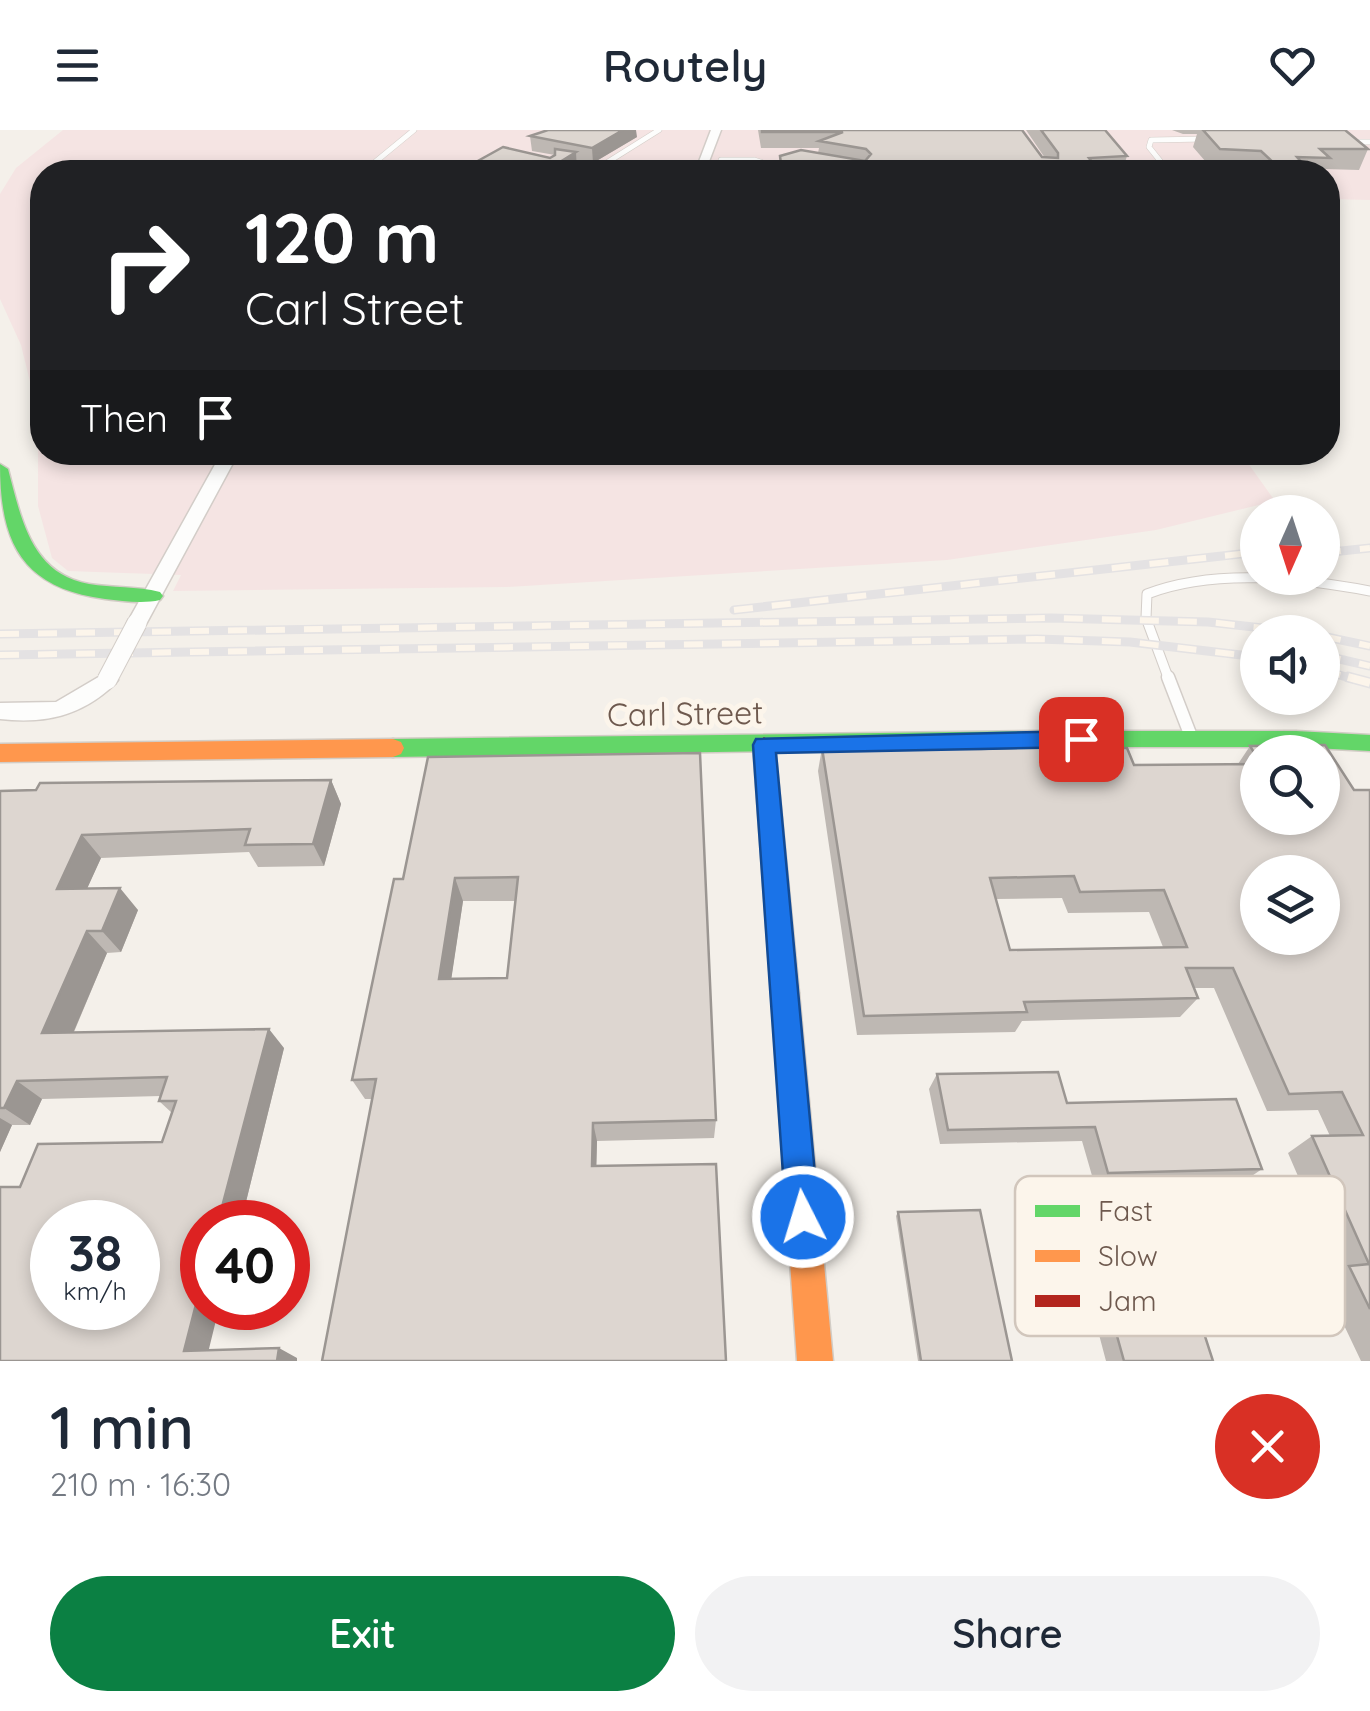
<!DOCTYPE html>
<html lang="en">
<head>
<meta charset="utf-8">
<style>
  :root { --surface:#fff; --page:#f2f2f3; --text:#1f2937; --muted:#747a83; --accent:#0b8043 }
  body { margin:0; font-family:Quicksand,sans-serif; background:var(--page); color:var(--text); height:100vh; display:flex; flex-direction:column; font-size:38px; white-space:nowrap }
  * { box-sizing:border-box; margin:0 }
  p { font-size:32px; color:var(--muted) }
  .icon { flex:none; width:55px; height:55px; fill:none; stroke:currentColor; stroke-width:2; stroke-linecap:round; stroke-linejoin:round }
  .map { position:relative; height:1231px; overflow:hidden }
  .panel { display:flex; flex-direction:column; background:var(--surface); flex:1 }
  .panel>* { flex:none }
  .banner { position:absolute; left:30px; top:30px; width:1310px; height:305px; border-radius:40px; box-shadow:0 5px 15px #0003; background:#202124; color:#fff; overflow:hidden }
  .needle { width:65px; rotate:183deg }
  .fabs { position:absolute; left:1240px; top:365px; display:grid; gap:20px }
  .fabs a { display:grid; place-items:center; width:100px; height:100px; border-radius:50%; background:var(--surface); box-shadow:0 5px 15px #0003; font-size:50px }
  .speed { position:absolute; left:30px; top:1070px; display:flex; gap:20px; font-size:50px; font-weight:700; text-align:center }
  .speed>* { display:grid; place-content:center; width:130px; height:130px; border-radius:50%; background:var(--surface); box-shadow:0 5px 15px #0003; line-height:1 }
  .speed small { font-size:25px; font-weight:400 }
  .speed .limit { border:15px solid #d22; background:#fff; color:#111 }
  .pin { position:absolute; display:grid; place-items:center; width:85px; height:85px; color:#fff; margin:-42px; border-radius:20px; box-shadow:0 5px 15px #0006 }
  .me { position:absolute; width:110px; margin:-55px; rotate:355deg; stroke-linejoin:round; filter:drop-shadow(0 0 8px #0008) }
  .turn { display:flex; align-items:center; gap:35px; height:210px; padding:0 50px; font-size:45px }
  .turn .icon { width:130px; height:130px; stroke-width:2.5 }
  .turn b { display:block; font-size:70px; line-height:85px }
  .then { display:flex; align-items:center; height:95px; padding:0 50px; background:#0003; gap:20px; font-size:38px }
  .round { display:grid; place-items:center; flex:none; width:105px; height:105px; border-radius:52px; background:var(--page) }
  .overview { display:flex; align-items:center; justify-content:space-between; height:170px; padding:0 50px }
  h1 { font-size:60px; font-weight:600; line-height:75px }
  .action { display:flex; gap:20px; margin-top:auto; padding:20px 50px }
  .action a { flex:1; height:115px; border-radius:60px; background:var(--accent); color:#fff; font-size:40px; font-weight:600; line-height:115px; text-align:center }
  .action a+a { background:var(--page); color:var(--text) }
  header { display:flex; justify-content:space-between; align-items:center; height:130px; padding:0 50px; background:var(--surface); font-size:45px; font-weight:600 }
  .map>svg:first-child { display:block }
  .medical { fill:#f5e4e3 }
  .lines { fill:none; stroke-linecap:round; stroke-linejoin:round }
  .lane-far2-casing { stroke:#d3cdc8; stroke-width:6 }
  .lane-far1-casing { stroke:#d3cdc8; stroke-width:11 }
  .lane-casing { stroke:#d3cdc8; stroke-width:15 }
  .street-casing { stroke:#d3cdc8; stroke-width:3 }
  .fast-casing { stroke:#d2ccc5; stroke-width:3 }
  .slow-casing { stroke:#d2ccc5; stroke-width:3 }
  .jam-casing { stroke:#d2ccc5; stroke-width:3 }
  .lane-far2 { stroke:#fdfdfc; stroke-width:5 }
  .lane-far1 { stroke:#fdfdfc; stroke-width:9 }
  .lane { stroke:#fdfdfc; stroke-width:12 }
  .street { fill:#fdfdfc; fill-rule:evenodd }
  .fast { fill:#63d668; fill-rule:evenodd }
  .slow { fill:#ff974d; fill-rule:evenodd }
  .jam { fill:#b3261e; fill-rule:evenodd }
  .rail-far1-casing { stroke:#e4e2e3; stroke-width:9 }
  .rail-casing { stroke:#e4e2e3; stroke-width:11 }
  .rail-far1 { stroke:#fcf5eb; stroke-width:6; stroke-dasharray:19; stroke-linecap:butt }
  .rail { stroke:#fcf5eb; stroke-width:8; stroke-dasharray:24; stroke-linecap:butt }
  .street-bridge-casing { stroke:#d3cdc8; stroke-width:21; stroke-linecap:butt }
  .street-bridge { stroke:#fdfdfc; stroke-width:19 }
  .wall { fill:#beb8b3; fill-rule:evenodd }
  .shaded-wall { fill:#9b9692 }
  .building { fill:#ddd6d0; stroke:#9b9692; stroke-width:2.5; fill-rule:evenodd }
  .route { fill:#1a73e8; stroke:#114b97; stroke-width:2.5 }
  .labels { text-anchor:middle; stroke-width:10; stroke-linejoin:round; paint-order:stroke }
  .street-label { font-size:32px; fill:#6e594e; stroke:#fcf5eb }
  .key { fill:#fcf5eb; stroke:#d1c6bc; stroke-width:2.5 }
  .key-label { font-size:28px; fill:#6e594e }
</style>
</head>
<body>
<header><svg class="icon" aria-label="menu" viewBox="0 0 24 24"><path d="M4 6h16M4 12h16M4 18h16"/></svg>Routely<svg class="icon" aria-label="heart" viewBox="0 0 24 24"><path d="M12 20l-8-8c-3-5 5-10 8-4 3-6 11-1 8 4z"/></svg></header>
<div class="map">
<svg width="1370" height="1231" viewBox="0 0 1370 1231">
  <rect width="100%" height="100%" fill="#f4f0ea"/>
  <path class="medical" d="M63,0H1370V70L1328,69V42H42V322H1240L1275,371L1156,400L947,430L507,457L173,461L181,445L68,441L52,428L38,376V284L21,215L0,169V64L16,38Z"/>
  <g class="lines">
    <defs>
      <path id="lane-far2" d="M1345,12H1370
        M721,30H754L773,36
        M564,34L609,42
        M595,40L659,0
        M700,41L762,42
        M363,42L414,0
        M761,42L791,31
        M1169,42L1149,17L1151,10L1206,9"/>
      <path id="lane-far1" d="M1169,550L1146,488L1147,464C1215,438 1300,448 1370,461"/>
      <path id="lane" d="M1168,547L1192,609"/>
      <path id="street" d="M711,0H721L705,42H695Z
        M222,322H239L144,498H130L127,493Z
        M107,542L118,550L114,555C81,586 45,594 0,589V573L56,572Z"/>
      <path id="fast" d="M0,334L8,339C21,388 31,444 89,454C112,458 137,456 160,462L163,466L160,470C143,474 123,471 105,469C22,458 0,413 0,334Z
        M1044,601H1296L1370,605V621L1296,617H1044L393,627L385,624L382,618L385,612L393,609Z"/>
      <path id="slow" d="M393,609L401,612L404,618L401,624L393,627L0,632V614Z
        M785,850L795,854L799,863L833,1231H797L771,863L775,854Z"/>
      <path id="jam" d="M764,607L775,615L799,863L795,872L785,876L775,872L771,863L753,615Z"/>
    </defs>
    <use href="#lane-far2" class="lane-far2-casing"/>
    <use href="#lane-far1" class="lane-far1-casing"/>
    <use href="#lane" class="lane-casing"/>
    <use href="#street" class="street-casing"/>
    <use href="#fast" class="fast-casing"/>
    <use href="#slow" class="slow-casing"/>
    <use href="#jam" class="jam-casing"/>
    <use href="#lane-far2" class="lane-far2"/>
    <use href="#lane-far1" class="lane-far1"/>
    <use href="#lane" class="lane"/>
    <use href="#street" class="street"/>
    <use href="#fast" class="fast"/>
    <use href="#slow" class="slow"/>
    <use href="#jam" class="jam"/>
    <defs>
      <path id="rail-far1" d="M1322,423L1370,418
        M734,480L1258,422
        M0,504L1051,488L1208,492L1300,502
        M1322,506L1370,516
        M0,525L1037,509L1130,512L1258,527
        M1322,525L1370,536
        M1322,540L1357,550"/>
      <path id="rail" d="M1348,547L1370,553"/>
    </defs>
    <use href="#rail-far1" class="rail-far1-casing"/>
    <use href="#rail" class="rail-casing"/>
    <use href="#rail-far1" class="rail-far1"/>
    <use href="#rail" class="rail"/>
    <defs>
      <path id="street-bridge" d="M107,550L137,493"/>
    </defs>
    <use href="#street-bridge" class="street-bridge-casing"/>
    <use href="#street-bridge" class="street-bridge"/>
  </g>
  <path class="wall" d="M758,0H1022L1042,27L1045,28L1026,0H1105L1127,26L1122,42H779L780,26L818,23L819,18H761Z
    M1172,0H1345L1368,19L1359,40L1324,39L1323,42H1254L1212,39L1193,17L1197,4H1183Z
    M530,6L637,7L593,33L576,30L577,42L550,28L555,25L532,21Z
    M1250,616L1354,660H1370V1231H1361L1322,1149L1339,1141L1288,1023L1312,1006H1330L1318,980L1267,981L1214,858H1194L1198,868L1180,887L1022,891L1015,902L857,905L818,641L822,618H1094L1134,635L1238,634ZM1258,622L1322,688H1258ZM1062,768L1068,783L1149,782L1163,817L1010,820L996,769Z
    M428,627L716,990L714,1008L597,1011L596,1036L373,969H365L352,950L403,749ZM463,771H516L507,848L451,849Z
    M331,650L341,674L324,736L258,737L249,722L101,728L87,758L138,780L121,822L107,823L74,902L284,918L241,1092H202L208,1220L297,1228V1231H0L20,1057L162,1012L172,983L159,971L161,966L42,969L30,995H12L0,1022V661Z
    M937,944L1067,973L1262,1039L1243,1052L1095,1056L1082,1011L940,1014L929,959Z
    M898,1082L1012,1231H918L896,1086Z
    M1090,1085L1309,1156L1287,1166L1193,1169L1213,1231H1106L1097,1197L1112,1188H1115L1102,1139L1089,1140L1077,1097Z"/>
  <path class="shaded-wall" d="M623,0H636L637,7L593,33L592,18Z
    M576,22L577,42H556L555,35Z
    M331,650L341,674L324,736L313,714Z
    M82,705L101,728L77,781L57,759Z
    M455,748L463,771L448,871L439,849Z
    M120,758L138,780L121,822L102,801Z
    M87,801L107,823L65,922L42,903Z
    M269,899L284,918L241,1092H218Z
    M17,951L42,969L30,995L4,978Z
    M0,988L12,995L0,1022Z
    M593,993L597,1011L596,1053L592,1036Z
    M202,1151V1178H219L206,1231L184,1221Z
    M279,1218L297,1228V1231H277Z"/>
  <path class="building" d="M548,0H623L592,18L530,6Z
    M762,0H1022L1042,27L1058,28V23L1041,0H1105L1127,26L1089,28L1100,42H782L780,26L801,20L865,31L871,24L866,19L819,11L843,2H762Z
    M1203,0H1345L1368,19H1320L1330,28L1297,27L1305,36H1277L1261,21L1220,19Z
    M503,17L550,28L555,25V19L576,22L555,35L566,37L557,42H458Z
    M1092,615L1094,618H1127L1134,635L1258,634V688H1322V622H1258V629L1250,616L1325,615L1354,660H1370V1179L1349,1136L1369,1134L1312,1006L1363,1005L1342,962L1289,964L1233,838H1186L1198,868L1024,872L1027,882L864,886L822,618L981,619ZM1258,742H1322V808H1258ZM1074,746L1080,762L1164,760L1187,817L1010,820L990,748Z
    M700,623L716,990L593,993L592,1036L716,1034L726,1231H322L376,949L352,950L394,749H403L428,627ZM518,747L507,848L439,849L455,748Z
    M331,650L313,714L245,715L250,699L82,705L57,759L120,758L102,801H87L42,903L269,899L218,1092H202V1151L184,1221L279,1218L277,1231H0V1057H20L38,1014L162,1012L176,971H159L167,947L17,951L4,978H0V661L36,660L40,653ZM52,1092H138V1178H52Z
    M1058,942L1067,973L1236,969L1262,1039L1108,1043L1095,997L948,1000L937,944Z
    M980,1080L1012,1231H921L898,1082Z
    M1278,1080L1309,1156L1190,1160L1213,1231H1124L1112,1188H1133L1117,1129H1103L1090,1085Z"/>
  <path class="route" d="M1081,601L1093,609L1081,617L776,623L819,1087L814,1098L803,1103L791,1098L786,1087L753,615L756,609Z"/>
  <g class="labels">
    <g class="street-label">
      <text transform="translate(685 584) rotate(-1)" y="11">Carl Street</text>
    </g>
  </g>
  <rect x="1015" y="1046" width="330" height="160" rx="15" class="key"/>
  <rect x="1035" y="1075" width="45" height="12" fill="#63d668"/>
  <rect x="1035" y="1120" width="45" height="12" fill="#ff974d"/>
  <rect x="1035" y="1165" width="45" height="12" fill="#b3261e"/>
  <g class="key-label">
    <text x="1098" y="1091">Fast</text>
    <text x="1098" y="1136">Slow</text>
    <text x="1098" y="1181">Jam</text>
  </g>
</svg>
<div class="fabs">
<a><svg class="needle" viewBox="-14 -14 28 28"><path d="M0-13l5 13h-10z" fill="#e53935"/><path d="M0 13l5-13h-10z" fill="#747a83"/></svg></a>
<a><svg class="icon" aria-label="sound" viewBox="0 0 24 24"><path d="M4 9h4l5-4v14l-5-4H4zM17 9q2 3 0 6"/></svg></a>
<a><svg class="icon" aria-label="search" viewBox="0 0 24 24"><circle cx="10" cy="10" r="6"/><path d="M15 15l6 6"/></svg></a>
<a><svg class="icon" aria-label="layers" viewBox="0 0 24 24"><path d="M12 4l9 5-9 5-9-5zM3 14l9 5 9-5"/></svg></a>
</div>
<div class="speed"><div>38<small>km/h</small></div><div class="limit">40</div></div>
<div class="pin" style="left:1081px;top:609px;background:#d93025"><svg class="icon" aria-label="arrive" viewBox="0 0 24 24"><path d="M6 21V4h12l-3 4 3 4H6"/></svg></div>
<svg class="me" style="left:803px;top:1087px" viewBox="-20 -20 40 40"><circle r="17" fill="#1a73e8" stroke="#fff" stroke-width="3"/><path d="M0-11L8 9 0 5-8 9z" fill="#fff"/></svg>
<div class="banner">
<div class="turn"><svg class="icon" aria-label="right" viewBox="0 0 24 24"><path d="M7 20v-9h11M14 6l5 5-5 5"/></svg><div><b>120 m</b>Carl Street</div></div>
<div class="then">Then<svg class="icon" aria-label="arrive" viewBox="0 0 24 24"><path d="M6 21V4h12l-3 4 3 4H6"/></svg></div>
</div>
</div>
<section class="panel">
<div class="overview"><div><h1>1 min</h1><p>210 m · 16:30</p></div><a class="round" style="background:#d93025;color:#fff"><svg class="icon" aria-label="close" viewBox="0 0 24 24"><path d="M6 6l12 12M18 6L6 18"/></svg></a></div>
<div class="action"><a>Exit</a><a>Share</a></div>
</section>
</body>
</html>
